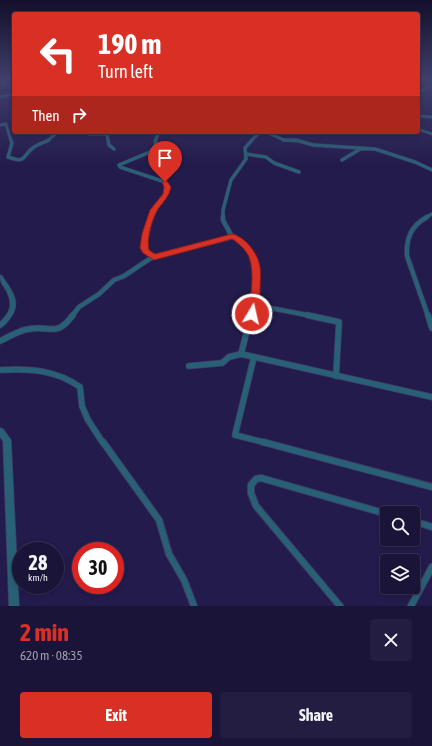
<!DOCTYPE html>
<html lang="en">
<head>
<meta charset="utf-8">
<style>
  :root { --surface:#1a1439; --page:#231d41; --text:#f1f3f6; --muted:#9f9eae; --line:#383353; --accent:#d93025 }
  body { margin:0; font-family:"Asap Condensed",sans-serif; background:var(--page); color:var(--text); height:100vh; display:flex; flex-direction:column; font-size:15px; white-space:nowrap }
  * { box-sizing:border-box; margin:0 }
  p { font-size:13px; color:var(--muted) }
  .icon { flex:none; width:22px; height:22px; fill:none; stroke:currentColor; stroke-width:2; stroke-linecap:round; stroke-linejoin:round }
  .map { position:relative; height:606px; overflow:hidden }
  .drawer { display:flex; flex-direction:column; background:var(--surface); flex:1 }
  .drawer>* { flex:none }
  .guide { position:absolute; left:12px; top:12px; width:408px; height:122px; border-radius:4px; box-shadow:0 2px 6px #0003,0 0 0 1px var(--line); background:#d93025; color:#fff; overflow:hidden }
  .fabs { position:absolute; left:380px; top:506px; display:grid; gap:8px }
  .fabs a { display:grid; place-items:center; width:40px; height:40px; border-radius:4px; background:var(--surface); box-shadow:0 2px 6px #0003,0 0 0 1px var(--line); font-size:20px }
  .speed { position:absolute; left:12px; top:542px; display:flex; gap:8px; font-size:20px; font-weight:700; text-align:center }
  .speed>* { display:grid; place-content:center; width:52px; height:52px; border-radius:50%; background:var(--surface); box-shadow:0 2px 6px #0003,0 0 0 1px var(--line); line-height:1 }
  .speed small { font-size:10px; font-weight:400 }
  .speed .limit { border:6px solid #d22; background:#fff; color:#111 }
  .pin { position:absolute; display:grid; place-items:center; width:34px; height:34px; color:#fff; margin:-41px -17px; border-radius:50% 50% 50% 0; rotate:-45deg; box-shadow:0 0 4px #0007 }
  .pin .icon { rotate:45deg }
  .me { position:absolute; width:44px; margin:-22px; rotate:9deg; stroke-linejoin:round; filter:drop-shadow(0 0 3px #0008) }
  .turn { display:flex; align-items:center; gap:14px; height:84px; padding:0 20px; font-size:18px }
  .turn .icon { width:52px; height:52px; stroke-width:2.5 }
  .turn b { display:block; font-size:28px; line-height:34px }
  .then { display:flex; align-items:center; height:38px; padding:0 20px; background:#0003; gap:8px; font-size:15px }
  .round { display:grid; place-items:center; flex:none; width:42px; height:42px; border-radius:4px; background:var(--page) }
  .summary { display:flex; align-items:center; justify-content:space-between; height:68px; padding:0 20px }
  h1 { font-size:24px; font-weight:700; line-height:30px; color:var(--accent) }
  .button { display:flex; gap:8px; margin-top:auto; padding:8px 20px }
  .button a { flex:1; height:46px; border-radius:4px; background:var(--accent); color:#fff; font-size:16px; font-weight:700; line-height:46px; text-align:center }
  .button a+a { background:var(--page); color:var(--text) }
  .map>svg:first-child { display:block }
  .lines { fill:none; stroke-linecap:round; stroke-linejoin:round }
  .minor-far4-casing { stroke:#3f3866; stroke-width:3.5 }
  .minor-far3-casing { stroke:#3f3866; stroke-width:4 }
  .minor-far2-casing { stroke:#3f3866; stroke-width:5.5 }
  .minor-far1-casing { stroke:#3f3866; stroke-width:7 }
  .minor-casing { stroke:#3f3866; stroke-width:8 }
  .tertiary-casing { stroke:#3f3866; stroke-width:1.5 }
  .minor-far4 { stroke:#286176; stroke-width:2.5 }
  .minor-far3 { stroke:#286176; stroke-width:3 }
  .minor-far2 { stroke:#286176; stroke-width:4 }
  .minor-far1 { stroke:#286176; stroke-width:5.5 }
  .minor { stroke:#286176; stroke-width:6 }
  .tertiary { fill:#286176; fill-rule:evenodd }
  .route { fill:#d93025; stroke:#8d1f18 }
</style>
</head>
<body>
<div class="map">
<svg width="432" height="606" viewBox="0 0 432 606">
  <rect width="100%" height="100%" fill="#231b4c"/>
  <g class="lines">
    <defs>
      <path id="minor-far4" d="M0,82L9,83L14,90
        M418,93L432,85
        M0,97L14,94
        M418,118L419,116L432,117
        M0,125L6,124L11,141
        M82,132L89,134H107L108,141
        M266,132L284,140L298,141
        M47,141L58,132
        M155,141L159,132
        M251,141L260,132"/>
      <path id="minor-far3" d="M11,140L12,143L8,157C28,164 21,156 34,147C39,144 44,142 49,140
        M108,140L109,145L114,149
        M283,140H296L313,145L375,149L415,162L432,170
        M246,154L266,157L274,163L299,172
        M342,160L362,148
        M151,218L167,190L168,187L165,182L120,167L119,165L150,152L155,146L156,140
        M223,218V210L231,180L246,159L245,148L252,140
        M425,218L432,214"/>
      <path id="minor-far2" d="M151,217L144,246L146,252L154,257
        M427,217C411,226 406,238 407,256L428,316
        M228,238L233,236C237,239 242,242 246,246C261,265 256,295 251,316
        M255,305L312,316
        M72,316L79,307L99,294L114,280L124,276L151,258L228,238L231,235L223,220V217"/>
      <path id="minor-far1" d="M307,315L339,322L336,376
        M428,315L432,328
        M0,341C9,337 19,330 29,329C52,325 56,338 73,315
        M241,354L432,397
        M254,357L235,435L267,443
        M189,366L222,363L229,357L241,354L251,315
        M0,370C29,368 56,370 80,387L82,406L88,420L103,443"/>
      <path id="minor" d="M103,442L159,520L169,554L184,580L194,606
        M263,442L432,487
        M413,521L432,527
        M340,606L256,506L251,493V485L256,479L261,478L387,514
        M411,606L432,567"/>
      <path id="tertiary" d="M14,82V84L0,85V83Z
        M418,128L432,133V135L418,130Z
        M0,275L2,276C11,289 22,302 11,317C8,321 5,326 0,328V322C11,312 13,304 6,290C2,284 0,282 0,275Z
        M0,428L3,429L11,440L19,606H9L3,441L0,437Z"/>
    </defs>
    <use href="#minor-far4" class="minor-far4-casing"/>
    <use href="#minor-far3" class="minor-far3-casing"/>
    <use href="#minor-far2" class="minor-far2-casing"/>
    <use href="#minor-far1" class="minor-far1-casing"/>
    <use href="#minor" class="minor-casing"/>
    <use href="#tertiary" class="tertiary-casing"/>
    <use href="#minor-far4" class="minor-far4"/>
    <use href="#minor-far3" class="minor-far3"/>
    <use href="#minor-far2" class="minor-far2"/>
    <use href="#minor-far1" class="minor-far1"/>
    <use href="#minor" class="minor"/>
    <use href="#tertiary" class="tertiary"/>
  </g>
  <linearGradient id="sky" x2="0" y2="1"><stop stop-color="#130f2a"/><stop offset="0.48" stop-color="#3f3f6c"/><stop offset="1" stop-color="#3f3f6c" stop-opacity="0"/></linearGradient>
  <rect width="432" height="165" fill="url(#sky)"/>
  <path class="route" d="M163,181H167L171,187C169,197 163,202 158,209C152,219 146,239 149,250L155,254L232,234C245,237 258,253 260,267C261,274 260,282 260,289C260,298 260,308 255,317H249L247,314C251,300 255,272 249,257C246,250 240,245 234,240L232,239L154,260L143,253L140,248L142,234L150,210L163,194L164,187L162,182Z"/>
</svg>
<div class="fabs">
<a><svg class="icon" aria-label="search" viewBox="0 0 24 24"><circle cx="10" cy="10" r="6"/><path d="M15 15l6 6"/></svg></a>
<a><svg class="icon" aria-label="layers" viewBox="0 0 24 24"><path d="M12 4l9 5-9 5-9-5zM3 14l9 5 9-5"/></svg></a>
</div>
<div class="speed"><div>28<small>km/h</small></div><div class="limit">30</div></div>
<div class="pin" style="left:165px;top:182px;background:#d93025"><svg class="icon" aria-label="arrive" viewBox="0 0 24 24"><path d="M6 21V4h12l-3 4 3 4H6"/></svg></div>
<svg class="me" style="left:252px;top:314px" viewBox="-20 -20 40 40"><circle r="17" fill="#d93025" stroke="#fff" stroke-width="3"/><path d="M0-11L8 9 0 5-8 9z" fill="#fff"/></svg>
<div class="guide">
<div class="turn"><svg class="icon" aria-label="left" viewBox="0 0 24 24"><path d="M17 20v-9H6M10 6l-5 5 5 5"/></svg><div><b>190 m</b>Turn left</div></div>
<div class="then">Then<svg class="icon" aria-label="right" viewBox="0 0 24 24"><path d="M7 20v-9h11M14 6l5 5-5 5"/></svg></div>
</div>
</div>
<section class="drawer">
<div class="summary"><div><h1>2 min</h1><p>620 m · 08:35</p></div><a class="round"><svg class="icon" aria-label="close" viewBox="0 0 24 24"><path d="M6 6l12 12M18 6L6 18"/></svg></a></div>
<div class="button"><a>Exit</a><a>Share</a></div>
</section>
</body>
</html>
